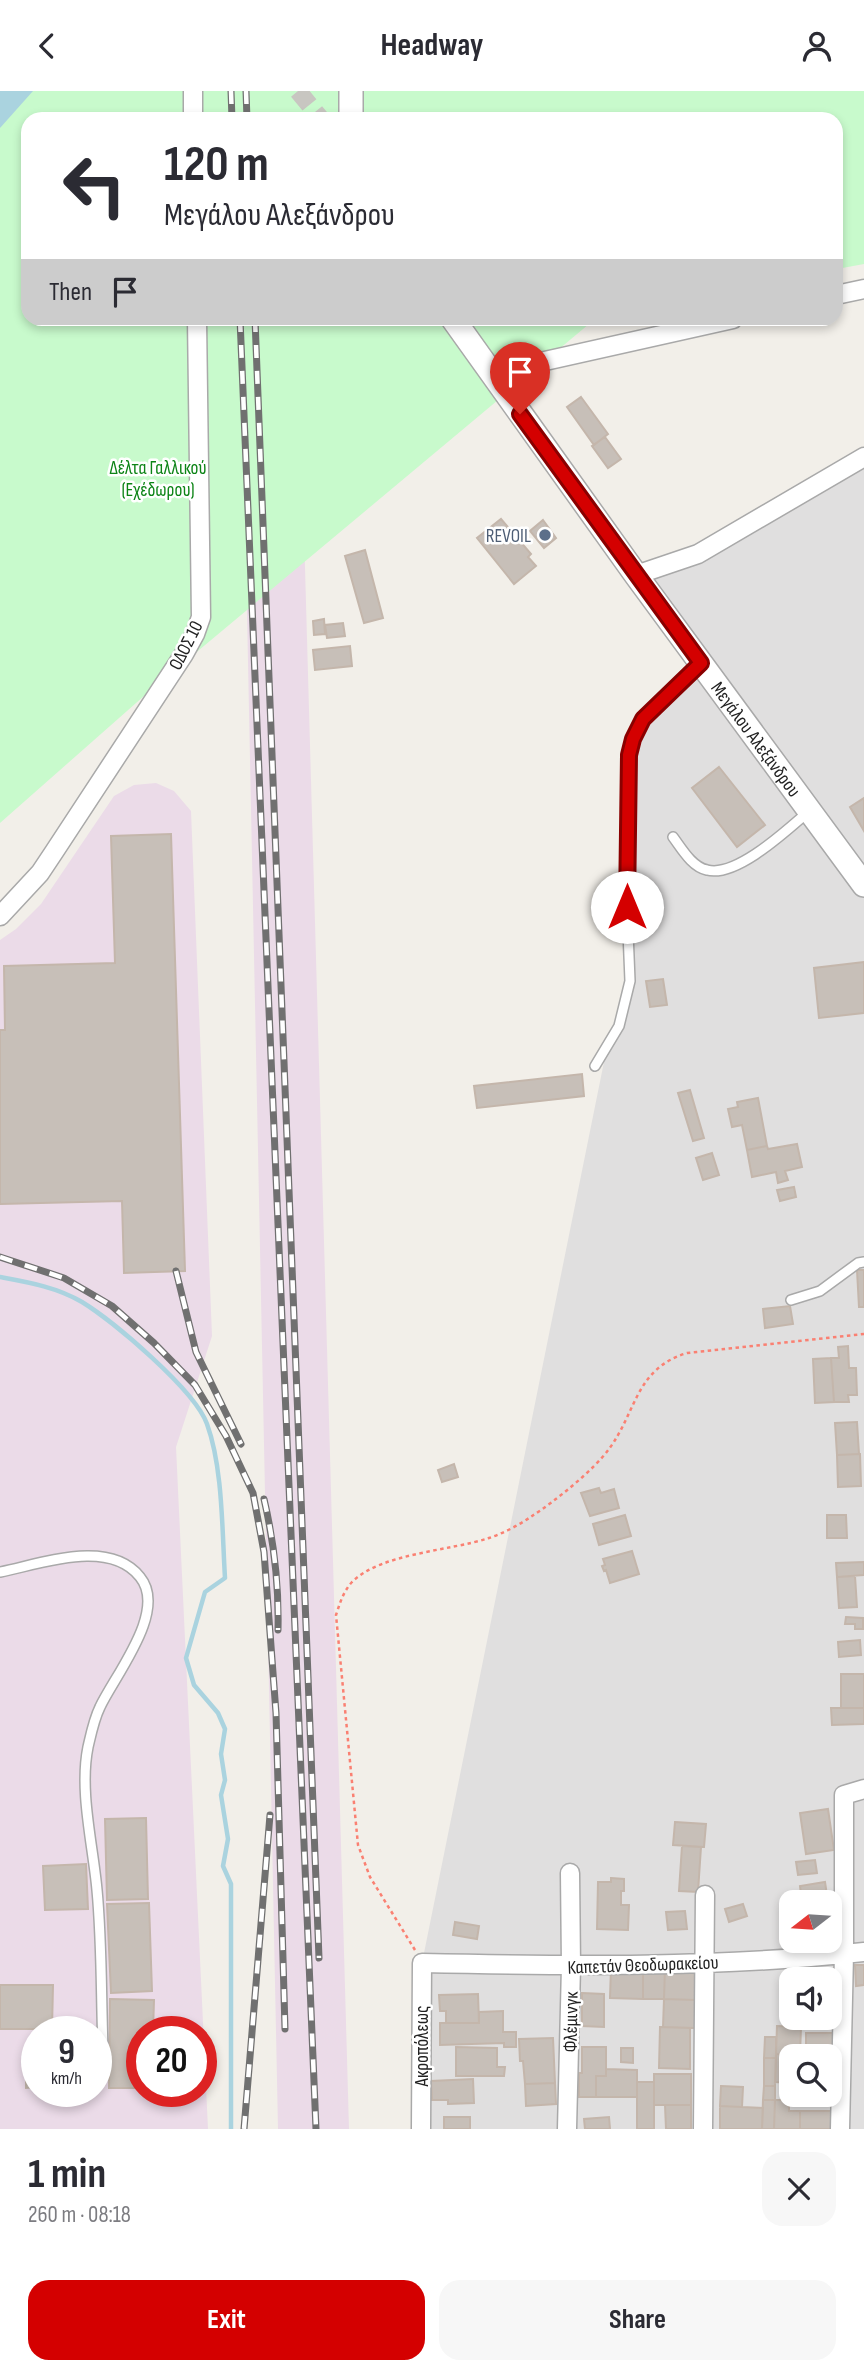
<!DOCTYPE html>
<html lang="en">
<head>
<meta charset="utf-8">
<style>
  :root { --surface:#fff; --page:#f7f7f7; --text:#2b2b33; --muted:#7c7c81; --accent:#d40000 }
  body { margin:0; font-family:"Sofia Sans Condensed",sans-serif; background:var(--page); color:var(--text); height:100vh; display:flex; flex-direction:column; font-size:26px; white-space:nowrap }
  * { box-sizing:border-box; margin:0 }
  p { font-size:23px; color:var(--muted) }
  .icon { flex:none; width:38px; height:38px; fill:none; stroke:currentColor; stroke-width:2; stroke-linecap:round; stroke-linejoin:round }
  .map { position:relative; height:2038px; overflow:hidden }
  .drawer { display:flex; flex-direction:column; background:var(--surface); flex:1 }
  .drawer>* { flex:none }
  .banner { position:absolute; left:21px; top:21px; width:822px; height:214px; border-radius:21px; box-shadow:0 4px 10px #0003; background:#fff; color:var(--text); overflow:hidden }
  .needle { width:46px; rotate:253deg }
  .controls { position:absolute; left:779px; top:1799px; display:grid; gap:14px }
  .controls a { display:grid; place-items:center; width:63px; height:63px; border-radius:14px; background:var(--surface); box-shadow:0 4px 10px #0003; font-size:35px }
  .speed { position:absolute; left:21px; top:1925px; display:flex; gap:14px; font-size:35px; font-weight:700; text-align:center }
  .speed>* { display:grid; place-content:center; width:91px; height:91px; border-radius:50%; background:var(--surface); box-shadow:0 4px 10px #0003; line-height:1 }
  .speed small { font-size:18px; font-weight:400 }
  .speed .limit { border:10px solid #d22; background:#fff; color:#111 }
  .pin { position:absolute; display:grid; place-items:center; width:60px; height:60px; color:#fff; margin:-72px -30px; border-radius:50% 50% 50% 0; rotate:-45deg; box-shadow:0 0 7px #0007 }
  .pin .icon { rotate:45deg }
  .me { position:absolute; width:77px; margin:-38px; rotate:0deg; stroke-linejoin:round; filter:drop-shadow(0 0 5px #0008) }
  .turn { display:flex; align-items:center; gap:24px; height:147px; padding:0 28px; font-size:32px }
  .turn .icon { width:91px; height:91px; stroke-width:2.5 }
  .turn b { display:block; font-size:49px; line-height:60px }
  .then { display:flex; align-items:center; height:66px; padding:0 28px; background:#0003; gap:14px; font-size:26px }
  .round { display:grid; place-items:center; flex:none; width:74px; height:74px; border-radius:21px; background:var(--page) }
  .summary { display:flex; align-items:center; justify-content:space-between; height:119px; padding:0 28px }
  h1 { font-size:42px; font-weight:700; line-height:52px }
  .primary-button { display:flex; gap:14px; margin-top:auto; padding:14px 28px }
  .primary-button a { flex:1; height:80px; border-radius:21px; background:var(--accent); color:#fff; font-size:28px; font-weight:700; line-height:80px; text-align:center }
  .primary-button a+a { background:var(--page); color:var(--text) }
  header { display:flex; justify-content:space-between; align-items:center; height:91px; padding:0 28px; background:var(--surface); font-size:32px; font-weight:700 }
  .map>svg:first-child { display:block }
  .residential { fill:#e0dfdf; fill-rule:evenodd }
  .industrial { fill:#ebdbe8; fill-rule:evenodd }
  .park { fill:#c8facc }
  .water { fill:#aad3df }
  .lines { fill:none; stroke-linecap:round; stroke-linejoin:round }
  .stream { stroke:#aad3df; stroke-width:4.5 }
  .building { fill:#c7bfb8; stroke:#c4b6ab; stroke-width:2 }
  .minor-tunnel { stroke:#c8c6c1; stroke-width:18; stroke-dasharray:18 9; stroke-linecap:butt }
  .service-casing { stroke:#a9a9a9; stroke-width:12 }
  .minor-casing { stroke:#a9a9a9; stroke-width:21 }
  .tertiary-casing { stroke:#a9a9a9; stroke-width:26 }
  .path { stroke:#fa8072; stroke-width:2.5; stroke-dasharray:3.5 3.5; stroke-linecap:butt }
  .service { stroke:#fff; stroke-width:9 }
  .minor { stroke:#fff; stroke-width:18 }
  .tertiary { stroke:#fff; stroke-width:23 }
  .rail-casing { stroke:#707070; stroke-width:7 }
  .rail { stroke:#fff; stroke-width:4.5; stroke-dasharray:13; stroke-linecap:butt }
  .route-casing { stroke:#8a0000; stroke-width:18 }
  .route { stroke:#d40000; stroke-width:12 }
  .service-dot { fill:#5c6f8a; stroke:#fff; stroke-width:2.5 }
  .labels { text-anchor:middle; stroke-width:5; stroke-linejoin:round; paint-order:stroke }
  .park-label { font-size:19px; fill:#0c8416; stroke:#fff }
  .service-label { font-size:19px; fill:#4e5e75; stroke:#fff; text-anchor:end }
  .street-label { font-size:19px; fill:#222; stroke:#fff }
</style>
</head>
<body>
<header><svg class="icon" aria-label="back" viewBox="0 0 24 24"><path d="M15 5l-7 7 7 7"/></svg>Headway<svg class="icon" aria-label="person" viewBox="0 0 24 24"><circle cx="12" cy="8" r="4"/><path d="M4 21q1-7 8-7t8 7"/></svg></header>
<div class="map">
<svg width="864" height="2038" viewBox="0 0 864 2038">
  <rect width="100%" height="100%" fill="#f2efe9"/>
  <path class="residential" d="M864,366V2038H421L422,1872L607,956L627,909L630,664L638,637L700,572L636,484L660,478ZM791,1811H830V1850H791ZM791,1888H830V1927H791ZM791,1965H830V2004H791Z"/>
  <path class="industrial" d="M241,228H298L349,2038H278Z
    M156,692L174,700L191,720L212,1245L176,1356L208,2038H0V849L16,838L41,813L114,705L134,694ZM37,1941H96V2000H37ZM142,1941H201V2000H142Z"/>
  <path class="park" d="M0,0H864V173L837,178L836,28H28V228H595L144,605L0,732Z"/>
  <path class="water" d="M0,0H33L0,37Z"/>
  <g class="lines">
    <path class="stream" d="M0,1186C27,1191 57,1196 82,1211C113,1230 195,1299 207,1333C223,1377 222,1440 225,1487L205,1501L186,1567L194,1594L218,1622L225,1638L221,1663L225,1689L221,1704L228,1748L223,1775L231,1793V2038"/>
  </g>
  <path class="building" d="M581,306L608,343L594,354L567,316Z
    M605,346L621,368L608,377L592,355Z
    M501,428L531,463L528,466L536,475L514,493L477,447Z
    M543,429L556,447L544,457L530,440Z
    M365,459L383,527L364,532L345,465Z
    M324,528L325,543L314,544L313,530Z
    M343,532L345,545L327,547L325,534Z
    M350,555L352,575L315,579L313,559Z
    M719,676L765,734L737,756L692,697Z
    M864,707V740L850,716Z
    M171,743L185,1180L124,1182L122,1110L0,1113V939H5L4,875L115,872L111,745Z
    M864,871V922L819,927L814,877Z
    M663,888L667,914L650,916L646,890Z
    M582,983L584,1005L477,1017L474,995Z
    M690,999L704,1047L693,1050L678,1002Z
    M758,1007L767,1055L747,1059L742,1034L732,1036L728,1018L738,1016L737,1011Z
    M797,1053L802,1076L785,1080L788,1089L778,1092L776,1081L752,1086L747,1059L767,1055L768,1058Z
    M712,1062L719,1084L703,1089L696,1067Z
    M794,1096L796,1106L780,1110L777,1099Z
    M857,1179H864V1216H859Z
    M790,1215L793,1233L765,1237L763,1218Z
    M848,1255L849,1277H856L857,1304H848L849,1311H834L831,1267H839L838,1256Z
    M831,1267L834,1311L815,1312L813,1268Z
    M857,1331L859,1363L837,1364L835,1332Z
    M860,1363L861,1395L838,1396L837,1364Z
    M454,1373L458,1386L442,1391L438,1379Z
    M599,1397L601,1402L614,1398L619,1417L590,1425L581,1402Z
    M625,1424L631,1445L599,1454L593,1433Z
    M827,1424H846L847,1447H827Z
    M632,1460L639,1483L610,1492L606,1479L604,1480L602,1475L605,1474L603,1468Z
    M864,1471V1484L837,1486L836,1472Z
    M855,1485L857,1516L839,1517L837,1486Z
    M846,1526L863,1527V1538H855V1533H845Z
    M860,1549L861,1564L839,1566L838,1551Z
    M841,1583H864V1617H841Z
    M831,1617H864V1633L832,1634Z
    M828,1718L834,1759L806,1763L800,1722Z
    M146,1727L148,1808L107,1809L105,1728Z
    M675,1731L706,1733L704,1756L673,1754Z
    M682,1755L701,1756L698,1801L679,1800Z
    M815,1769L817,1782L798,1784L796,1771Z
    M86,1773L88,1818L45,1819L43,1775Z
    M611,1787L624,1788V1800H621V1814H629L628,1839L597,1838L598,1791H611Z
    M825,1791L828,1811H802L800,1795Z
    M149,1812L152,1900L111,1902L107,1813Z
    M743,1813L747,1825L729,1831L725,1818Z
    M685,1820L687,1838L668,1839L666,1821Z
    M455,1831L479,1835L477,1848L453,1844Z
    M855,1874H864V1894L856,1895Z
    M611,1876L643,1877V1908L610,1907Z
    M643,1877H665L664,1908H643Z
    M665,1877L696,1878L695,1909L664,1908Z
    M0,1894H53L52,1938H0Z
    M582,1902L604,1903V1936L582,1935Z
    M478,1903L479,1932H446V1920H440L439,1904Z
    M110,1908L154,1909L153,1941H142V1997H109Z
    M664,1908L695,1909V1937L663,1936Z
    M503,1920V1941H516V1956H504V1952L440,1954V1932H479V1921Z
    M777,1935L801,1936L800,1964L776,1963Z
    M660,1936L690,1937V1978L659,1977Z
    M806,1942H833V1967L806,1965Z
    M765,1946H776V1967H764Z
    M553,1947L555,1992L525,1993L523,1970H520L519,1948Z
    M456,1956L497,1957V1976H505L504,1985H456Z
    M582,1956H606V1985H596V2006H579V1982H582Z
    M621,1957H633V1972L621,1971Z
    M776,1963L800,1964L791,1965V1992L775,1991Z
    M764,1967H776L775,1995H764Z
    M26,1975H37V1996L26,1997Z
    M606,1978L637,1979V2006H596V1985H606Z
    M654,1983H691V2014H654Z
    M473,1988L474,2012L448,2013V2009H432L431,1990Z
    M637,1991H654V2038H637Z
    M555,1992L556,2013L526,2015L525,1993Z
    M721,1995L743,1996L742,2016L720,2015Z
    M764,1995H775V2009H763Z
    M763,2009H775L774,2038H762Z
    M775,2009H789V2020H800V2038H774Z
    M665,2014H691V2038H666Z
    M720,2015L763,2017L762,2038H720Z
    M800,2020H833V2038H800Z
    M444,2026H470V2038H444Z
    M609,2026L610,2038H585L584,2028Z"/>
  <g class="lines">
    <path class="minor-tunnel" d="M298,0L321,28"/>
    <defs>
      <path id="service" d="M673,746C682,758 692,776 707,779C736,787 787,739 808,721
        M595,975L619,935L630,890L627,816L630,664L633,648L643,628L699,573
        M791,1209L820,1200L858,1172L864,1171
        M0,1481C41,1473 109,1447 140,1486C168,1520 115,1584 100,1616C94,1628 91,1643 88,1656C79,1700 93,1754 97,1799C102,1852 101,1905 103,1958"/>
      <path id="minor" d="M193,0V28
        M836,204L864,198
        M491,282L733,228
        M636,484L698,463L864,366
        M0,825L40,782L54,761L184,563L195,543L201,526L197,228
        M421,2038L422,1872C569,1875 717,1877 864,1861
        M567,2038L571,1875L570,1782
        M703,2038L705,1804
        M840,2038L844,1863V1704L864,1698"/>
      <g id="tertiary">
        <path d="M351,28V0"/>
        <path id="s1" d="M453,228L636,484L864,794"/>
      </g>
    </defs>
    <use href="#service" class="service-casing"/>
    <use href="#minor" class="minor-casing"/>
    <use href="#tertiary" class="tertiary-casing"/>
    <path class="path" d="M415,1859L370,1786L358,1754L336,1524C340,1512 343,1501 352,1491C381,1462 450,1460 489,1447C504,1442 519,1434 532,1425C554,1411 594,1379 609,1358C637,1320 635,1278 687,1262L864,1243"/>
    <use href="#service" class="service"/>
    <use href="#minor" class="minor"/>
    <use href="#tertiary" class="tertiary"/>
    <defs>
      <path id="rail" d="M231,0L232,28
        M246,0L247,28
        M240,228L316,2038
        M255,228L319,1867
        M0,1166L64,1187L112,1215L154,1252L195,1294L226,1345L253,1402L264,1461L276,1622L285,1938
        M176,1180L196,1261L241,1353
        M264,1408C274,1451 279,1495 278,1539
        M244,2038L270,1724"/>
    </defs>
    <use href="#rail" class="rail-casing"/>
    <use href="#rail" class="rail"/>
  </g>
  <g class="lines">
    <defs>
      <path id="route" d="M520,323L701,572L643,628L633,648L629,664L627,816"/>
    </defs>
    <use href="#route" class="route-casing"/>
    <use href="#route" class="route"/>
  </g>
  <circle class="service-dot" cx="545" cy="444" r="7"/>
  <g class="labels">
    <g class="park-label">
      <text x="158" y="383">Δέλτα Γαλλικού<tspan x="158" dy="22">(Εχέδωρου)</tspan></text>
    </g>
    <g class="service-label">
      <text x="531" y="451">REVOIL</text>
    </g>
    <g class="street-label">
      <text transform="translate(185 554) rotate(-63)" y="7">ΟΔΟΣ 10</text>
      <text dy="7" stroke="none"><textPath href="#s1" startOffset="518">Μεγάλου Αλεξάνδρου</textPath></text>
      <text transform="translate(643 1873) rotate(-2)" y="7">Καπετάν Θεοδωρακείου</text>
      <text transform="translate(570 1931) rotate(-89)" y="7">Φλέμινγκ</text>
      <text transform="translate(421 1955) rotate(-90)" y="7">Ακροπόλεως</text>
    </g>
  </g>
</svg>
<div class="controls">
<a><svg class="needle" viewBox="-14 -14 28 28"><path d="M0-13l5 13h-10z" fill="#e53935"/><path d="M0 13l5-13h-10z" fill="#7c7c81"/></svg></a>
<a><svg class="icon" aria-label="sound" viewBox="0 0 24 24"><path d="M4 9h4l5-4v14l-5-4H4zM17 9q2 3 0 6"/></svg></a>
<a><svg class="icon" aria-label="search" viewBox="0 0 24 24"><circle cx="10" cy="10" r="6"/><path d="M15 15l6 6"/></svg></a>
</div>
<div class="speed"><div>9<small>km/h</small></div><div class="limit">20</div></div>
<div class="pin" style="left:520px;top:323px;background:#d93025"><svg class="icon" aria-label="arrive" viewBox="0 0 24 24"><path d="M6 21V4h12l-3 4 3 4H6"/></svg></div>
<svg class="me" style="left:627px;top:816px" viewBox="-20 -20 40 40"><circle r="19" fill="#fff"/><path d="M0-13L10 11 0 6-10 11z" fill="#d40000"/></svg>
<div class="banner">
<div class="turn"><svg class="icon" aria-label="left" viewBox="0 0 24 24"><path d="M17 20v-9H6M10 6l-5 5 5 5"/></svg><div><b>120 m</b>Μεγάλου Αλεξάνδρου</div></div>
<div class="then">Then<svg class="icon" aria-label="arrive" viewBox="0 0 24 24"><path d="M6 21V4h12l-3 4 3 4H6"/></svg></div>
</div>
</div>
<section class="drawer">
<div class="summary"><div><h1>1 min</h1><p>260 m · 08:18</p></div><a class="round"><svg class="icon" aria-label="close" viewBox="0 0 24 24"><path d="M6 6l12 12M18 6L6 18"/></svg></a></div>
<div class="primary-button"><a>Exit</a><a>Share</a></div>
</section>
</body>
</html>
